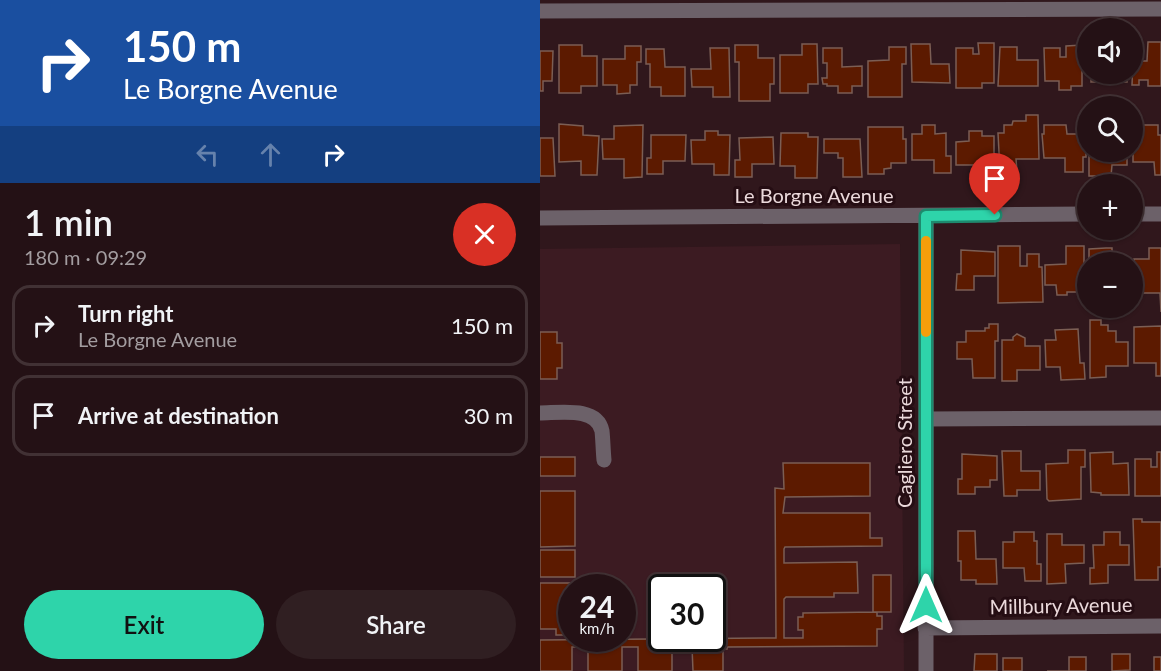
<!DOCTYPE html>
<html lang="en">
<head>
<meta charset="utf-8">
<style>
  :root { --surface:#241115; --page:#301f22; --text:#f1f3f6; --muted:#a39da0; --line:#413134; --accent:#2ed4aa }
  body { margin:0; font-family:Lato,sans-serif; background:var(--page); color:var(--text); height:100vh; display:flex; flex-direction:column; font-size:22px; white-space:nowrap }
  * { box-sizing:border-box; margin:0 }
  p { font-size:20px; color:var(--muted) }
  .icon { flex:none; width:33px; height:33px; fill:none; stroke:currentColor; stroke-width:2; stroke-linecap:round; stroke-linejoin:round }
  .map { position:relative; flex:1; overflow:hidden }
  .drawer { display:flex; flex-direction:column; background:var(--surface); width:540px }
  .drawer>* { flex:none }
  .top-card { background:#1a4fa0; color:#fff; overflow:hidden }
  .fabs { position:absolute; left:537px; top:18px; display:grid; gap:12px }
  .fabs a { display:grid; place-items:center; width:66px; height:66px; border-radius:50%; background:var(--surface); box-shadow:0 2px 4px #0004,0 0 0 2px var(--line); font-size:30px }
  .speed { position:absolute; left:18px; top:574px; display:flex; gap:12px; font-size:30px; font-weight:700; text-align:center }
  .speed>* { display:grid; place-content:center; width:78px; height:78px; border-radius:50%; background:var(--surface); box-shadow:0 2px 4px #0004,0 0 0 2px var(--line); line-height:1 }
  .speed small { font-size:15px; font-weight:400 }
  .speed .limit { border:3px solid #111; border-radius:9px; background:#fff; color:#111 }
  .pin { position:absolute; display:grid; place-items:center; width:51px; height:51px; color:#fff; margin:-62px -26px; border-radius:50% 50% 50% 0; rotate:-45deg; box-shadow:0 0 6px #0007 }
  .pin .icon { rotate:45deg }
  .me { position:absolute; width:66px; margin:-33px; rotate:0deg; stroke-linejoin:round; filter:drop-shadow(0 0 4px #0008) }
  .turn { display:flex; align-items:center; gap:21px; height:126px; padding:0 24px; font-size:27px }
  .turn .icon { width:78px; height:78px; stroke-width:2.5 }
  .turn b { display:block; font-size:42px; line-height:51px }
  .lanes { display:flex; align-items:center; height:57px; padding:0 24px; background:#0003; justify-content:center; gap:30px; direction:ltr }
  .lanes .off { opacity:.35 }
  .round { display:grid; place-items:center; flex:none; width:63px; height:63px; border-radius:32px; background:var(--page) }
  .overview { display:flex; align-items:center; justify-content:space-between; height:102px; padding:0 24px }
  h1 { font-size:36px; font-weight:600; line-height:45px }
  .cta { display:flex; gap:12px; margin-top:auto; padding:12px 24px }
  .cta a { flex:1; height:69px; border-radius:36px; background:var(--accent); color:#111; font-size:24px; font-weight:600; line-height:69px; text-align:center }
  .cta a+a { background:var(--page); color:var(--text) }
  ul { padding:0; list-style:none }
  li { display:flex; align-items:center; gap:18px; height:81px; margin:0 12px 9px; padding:0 12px; border:3px solid var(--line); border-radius:18px }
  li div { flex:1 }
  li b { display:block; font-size:22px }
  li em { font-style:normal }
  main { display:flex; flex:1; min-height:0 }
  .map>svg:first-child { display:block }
  .built { fill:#3c1b22; fill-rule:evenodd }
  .building { fill:#5c1a00; stroke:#7b5e54; stroke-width:1.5 }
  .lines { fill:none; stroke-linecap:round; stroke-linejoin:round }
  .minor { stroke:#6c6169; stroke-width:15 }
  .route-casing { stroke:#1e8a6e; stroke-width:15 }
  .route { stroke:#2ed4aa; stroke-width:10 }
  .slow { stroke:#f59e0b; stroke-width:10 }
  .labels { text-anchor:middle; stroke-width:6; stroke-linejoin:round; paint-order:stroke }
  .street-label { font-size:20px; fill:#ebd9db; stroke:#250d13 }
</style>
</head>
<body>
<main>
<section class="drawer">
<div class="top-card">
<div class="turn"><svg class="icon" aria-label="right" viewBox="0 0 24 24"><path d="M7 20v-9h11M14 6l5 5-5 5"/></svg><div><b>150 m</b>Le Borgne Avenue</div></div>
<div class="lanes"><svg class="icon off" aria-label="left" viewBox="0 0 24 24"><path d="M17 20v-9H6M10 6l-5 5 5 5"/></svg><svg class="icon off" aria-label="ahead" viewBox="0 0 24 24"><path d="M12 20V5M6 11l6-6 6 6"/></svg><svg class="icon" aria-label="right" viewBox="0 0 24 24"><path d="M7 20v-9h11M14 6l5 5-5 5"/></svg></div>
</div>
<div class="overview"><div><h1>1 min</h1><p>180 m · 09:29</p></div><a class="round" style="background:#d93025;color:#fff"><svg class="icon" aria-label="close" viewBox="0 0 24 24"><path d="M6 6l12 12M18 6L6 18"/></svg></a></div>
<ul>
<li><svg class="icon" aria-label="right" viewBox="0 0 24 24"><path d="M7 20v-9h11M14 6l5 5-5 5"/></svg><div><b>Turn right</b><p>Le Borgne Avenue</p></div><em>150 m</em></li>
<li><svg class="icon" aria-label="arrive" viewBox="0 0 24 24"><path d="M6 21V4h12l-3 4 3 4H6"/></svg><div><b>Arrive at destination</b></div><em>30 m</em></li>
</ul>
<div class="cta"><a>Exit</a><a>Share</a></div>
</section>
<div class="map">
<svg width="621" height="671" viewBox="0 0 621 671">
  <rect width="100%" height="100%" fill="#30171c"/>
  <path class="built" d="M360,244L364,671H0V249ZM32,588H82V639H32ZM122,588H172V639H122Z"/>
  <path class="building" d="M608,42H621V86H608V80H599V85H592L593,61H607Z
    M438,43H454V83H442V88H416V48H433V54H439Z
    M262,44H277L278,84H268V93H240V55H262Z
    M371,44H390L391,64H409L410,83L372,82Z
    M19,45H42V56H57V86H41V93H19Z
    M195,45H218V58H234V84H230V101H199V62H195Z
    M542,45V86H531V90H519V81H505L504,48H520V57H526V46Z
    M85,46H101V62H97V85H90V93L77,94V85H63V59H85Z
    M349,47H366V64H362V97H328V61L349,60Z
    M460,47H477V60H498V86H458Z
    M170,48H189L190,97H173V87H152L151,69H171Z
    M283,48H302V67L322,66V86H312V93H298V86H287V84H283L282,78H287V63H283Z
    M106,49H124L125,67H145V96H121V87H110V64H106Z
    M0,51H13L12,81H3V91H0Z
    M551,74H587V82H551Z
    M486,115H498L499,159H476L477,172H460L458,133H464V125H472L473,121H486Z
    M19,124L43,126V135L59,136L57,175H41V161L19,162Z
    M103,125L102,177L84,178V159H63L62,139H74V126Z
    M382,125H395V134L406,133V156H411V173H394V160H372V134H382Z
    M504,125H526L527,134H546V157H543V172H525V158H504L502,134H504Z
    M601,125H618V135H621V175H615L614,162H593V136H602Z
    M328,127H363V139H366V163H351V168L344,169V174H328Z
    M165,131H178V135H190L189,175H174V164H152L151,140H165Z
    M429,131H442V136H454V176H438V165H416V142L429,141Z
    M241,133H268V137H278L277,178H255V166H240Z
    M111,135H146L145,161H123V174H107V158H111Z
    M233,137L234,164H212V177H195V160H200L199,138Z
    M0,138H13L15,176H0Z
    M284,139H320L322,177H303V158H298V153H284Z
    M549,152H587V165H572L571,176H549Z
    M458,246H480V266H487V254H499V267H502L503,302L458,303Z
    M526,246H544V270H541V276H543L544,292H527V295H517L516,285H505V265L526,264Z
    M566,248H572V262H587H549V249Z
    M609,248H621V312L620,293H601V283H594V259H609Z
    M421,250L455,252V276H434V290H416L417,274H421Z
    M550,320H561V325H568V331H576V342H588V366H566V377L550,378Z
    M449,324H458V341H455V378H433L432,359H417V342H426V331H445V328H449Z
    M621,326V376H616V363H594V327Z
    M538,329L540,363H544L545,379L521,380L520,367H506L505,340H516L515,330Z
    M0,332H17V343H22V368H17V379H0Z
    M477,334L485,338V346H500V370H477V381H462V340H473V337Z
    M528,450H545V467H541V499L509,501L507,499L506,464L528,463Z
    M462,451H481V471H500V490H477V496H464Z
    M573,452V464L588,463L589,495H561V493L551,492L550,453Z
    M617,452H621V496H595V459H611V467H617Z
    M422,454L457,456V480H450V487H435V494H418V479H422Z
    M0,457H35V476H0Z
    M243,463H330V496L245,497L243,513H330V538H342V546L245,547L244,549V563L317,562L318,593H294V597H246L244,599V638H263V630H258V617H263V613L337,612V616H342V629H337V646L187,647V649H183V671H153L152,647L132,648V671H98V647H82V671H48V647H32V671H0V640L236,638L235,488L244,489Z
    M0,491H35V546L0,547Z
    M593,519H602V522H621V567H618V580H595Z
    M418,531H435L436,559H456L457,584H436V580H421V561H418Z
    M474,532H494V541H497V564H501V581H485L484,568H463V542H474Z
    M564,532H580V545H589V565H568V583L550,584V568H554L553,545H564Z
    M507,534H522V545H544V563L525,564L526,583L507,584Z
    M0,550H35V577H0Z
    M333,575H351V612H333Z
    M0,583H35V588H32L31,635H16V629H0Z
    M435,654H457V671H434Z
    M572,654H590V670L572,671Z
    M529,657H546V671H507H529Z
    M614,657H621V671H614Z
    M463,658H482V671H463Z"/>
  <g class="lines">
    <path class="minor" d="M0,11L621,9
      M592,214H621
      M386,216V671
      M0,218L548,214
      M0,413C19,413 57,406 62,431C63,440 63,450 64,460
      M387,419L621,418
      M385,628L621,626"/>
  </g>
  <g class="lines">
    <defs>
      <path id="route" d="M386,605V216L455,215"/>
    </defs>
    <use href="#route" class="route-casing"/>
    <use href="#route" class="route"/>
    <path class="slow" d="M386,241V332"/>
  </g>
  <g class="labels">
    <g class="street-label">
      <text x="274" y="203">Le Borgne Avenue</text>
      <text transform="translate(365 443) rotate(-90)" y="7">Cagliero Street</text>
      <text transform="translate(521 606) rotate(-1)" y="7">Millbury Avenue</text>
    </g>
  </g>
</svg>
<div class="fabs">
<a><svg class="icon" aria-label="sound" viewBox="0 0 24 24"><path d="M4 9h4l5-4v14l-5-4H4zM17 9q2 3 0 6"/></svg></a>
<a><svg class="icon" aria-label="search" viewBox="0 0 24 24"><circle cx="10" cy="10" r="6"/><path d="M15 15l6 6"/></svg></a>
<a>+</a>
<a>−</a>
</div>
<div class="speed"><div>24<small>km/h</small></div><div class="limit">30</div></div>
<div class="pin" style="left:455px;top:215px;background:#d93025"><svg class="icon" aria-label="arrive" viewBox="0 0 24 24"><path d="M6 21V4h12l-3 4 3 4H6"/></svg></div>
<svg class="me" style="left:386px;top:605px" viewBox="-20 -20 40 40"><path d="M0-17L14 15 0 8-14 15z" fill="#2ed4aa" stroke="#fff" stroke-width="4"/></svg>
</div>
</main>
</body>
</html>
